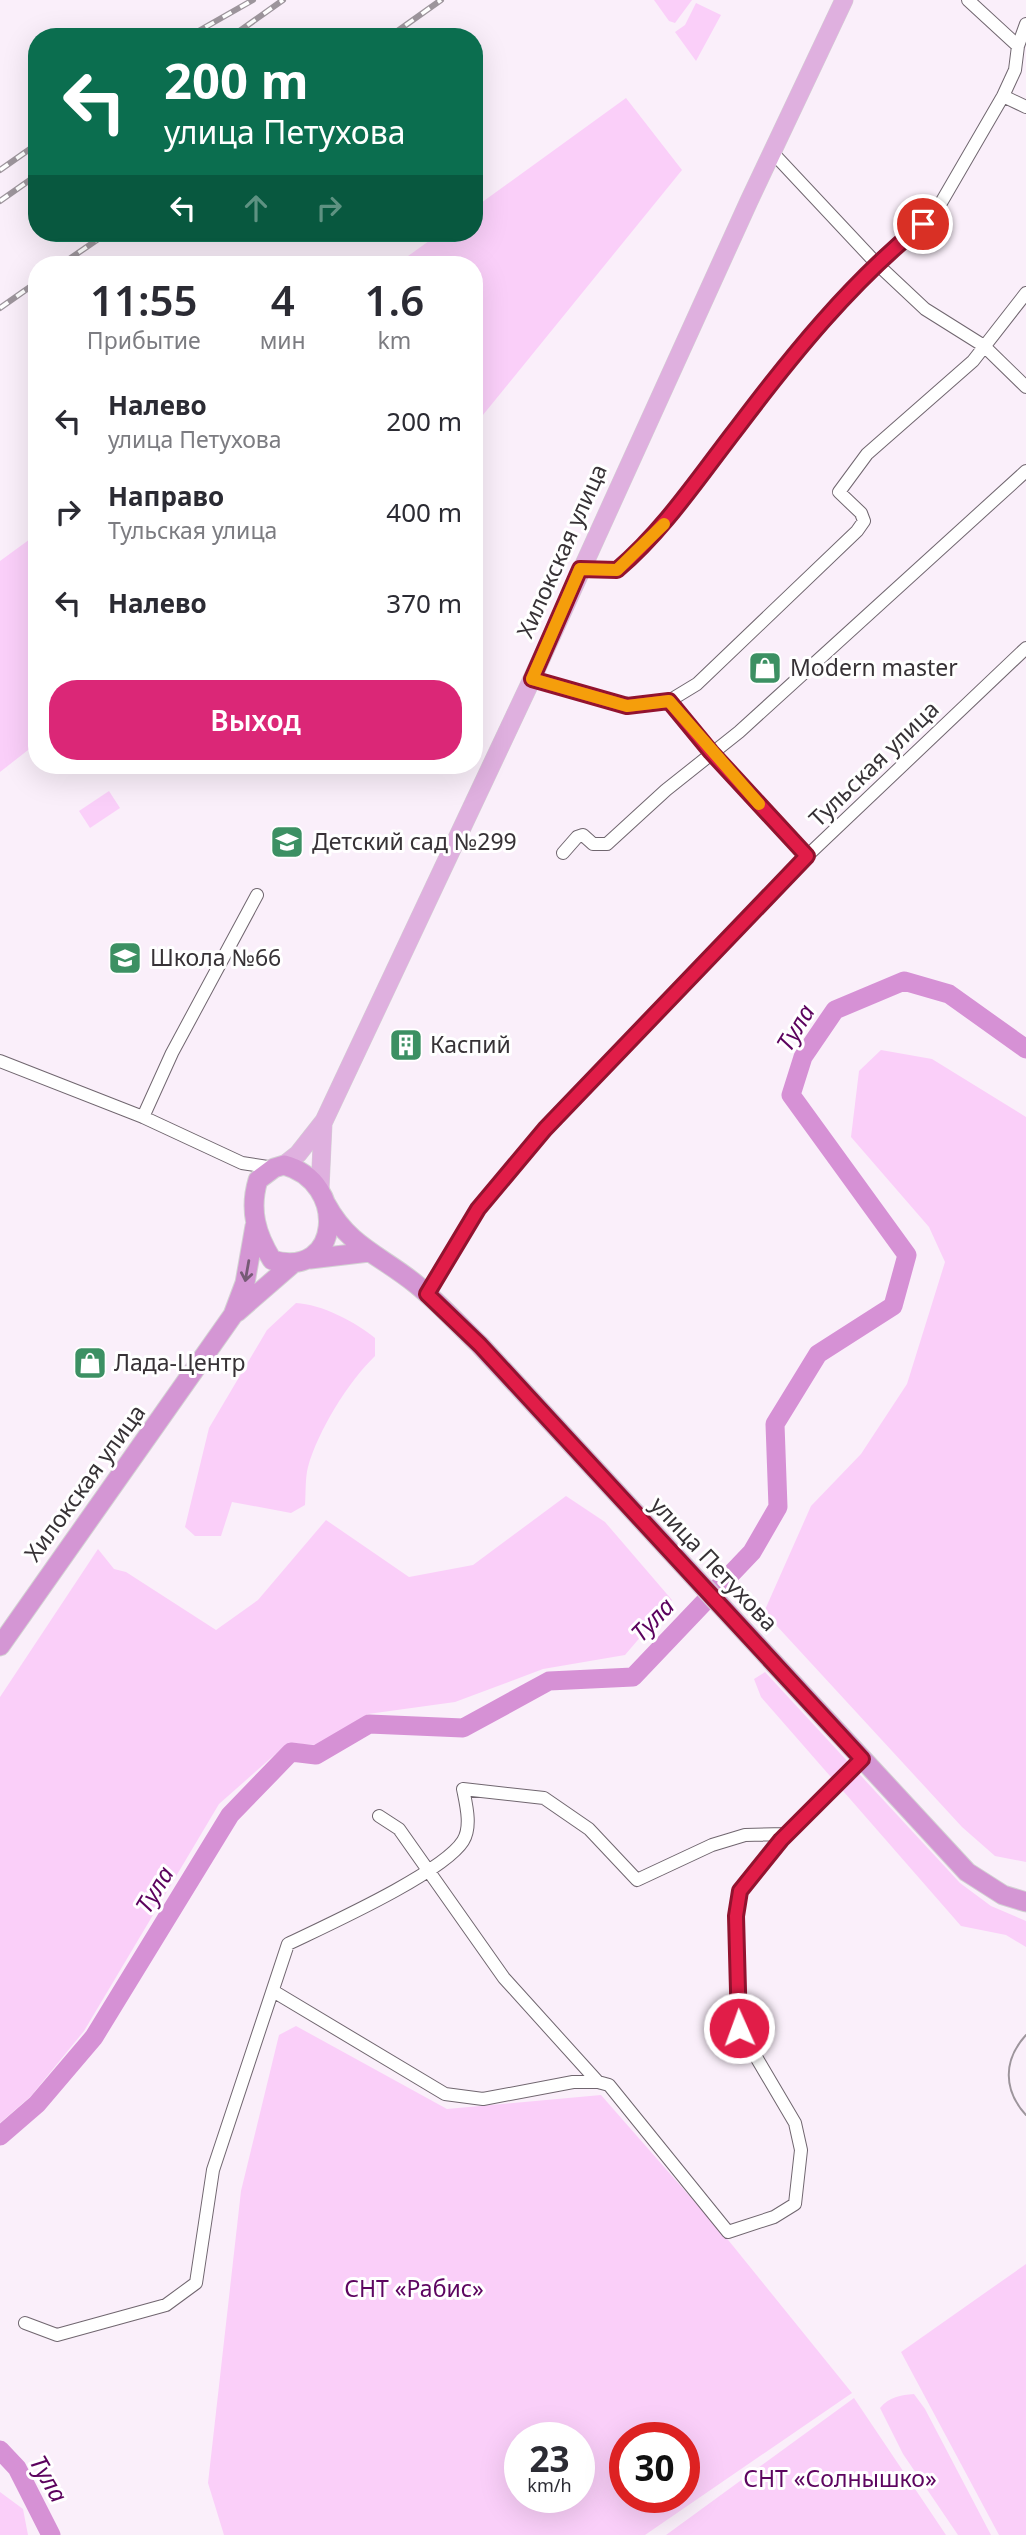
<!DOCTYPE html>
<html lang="ru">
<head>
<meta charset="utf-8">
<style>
  :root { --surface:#fff; --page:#f2f2f3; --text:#2b2b33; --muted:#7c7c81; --accent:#db2777 }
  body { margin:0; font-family:"Noto Sans",sans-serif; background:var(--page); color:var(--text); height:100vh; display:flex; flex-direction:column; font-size:26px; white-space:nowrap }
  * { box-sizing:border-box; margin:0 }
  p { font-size:23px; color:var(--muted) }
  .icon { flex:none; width:38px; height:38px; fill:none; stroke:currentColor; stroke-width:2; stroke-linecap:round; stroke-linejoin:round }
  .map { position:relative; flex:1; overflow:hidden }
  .details { position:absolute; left:28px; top:256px; width:455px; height:518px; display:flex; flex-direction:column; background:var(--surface); border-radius:28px; box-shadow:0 7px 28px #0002 }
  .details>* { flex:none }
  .guide { position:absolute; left:28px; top:28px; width:455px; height:214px; border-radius:28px; box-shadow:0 7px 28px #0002; background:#0b6e4f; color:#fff; overflow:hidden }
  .speed { position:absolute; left:504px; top:2422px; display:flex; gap:14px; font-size:35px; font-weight:700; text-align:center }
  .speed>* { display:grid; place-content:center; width:91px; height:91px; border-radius:50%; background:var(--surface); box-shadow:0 7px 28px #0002; line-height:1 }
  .speed small { font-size:18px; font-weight:400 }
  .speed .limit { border:10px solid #d22; background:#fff; color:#111 }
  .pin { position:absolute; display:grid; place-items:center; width:60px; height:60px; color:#fff; margin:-30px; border:4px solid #fff; border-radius:50%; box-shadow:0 2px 7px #0007 }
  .me { position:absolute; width:77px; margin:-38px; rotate:358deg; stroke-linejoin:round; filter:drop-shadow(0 0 5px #0008) }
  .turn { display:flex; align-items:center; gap:24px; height:147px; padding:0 21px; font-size:32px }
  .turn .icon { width:91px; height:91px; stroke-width:2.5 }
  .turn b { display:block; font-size:49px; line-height:60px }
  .lanes { display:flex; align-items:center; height:66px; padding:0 21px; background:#0003; justify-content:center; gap:35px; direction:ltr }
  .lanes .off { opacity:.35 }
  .eta { display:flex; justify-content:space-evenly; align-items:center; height:119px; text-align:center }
  .eta b { font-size:42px; font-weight:600; line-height:49px }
  .action { display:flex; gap:14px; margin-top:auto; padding:14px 21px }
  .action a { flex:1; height:80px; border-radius:28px; background:var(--accent); color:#fff; font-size:28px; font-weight:600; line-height:80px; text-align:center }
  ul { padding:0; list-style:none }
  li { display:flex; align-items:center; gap:21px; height:91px; padding:0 21px }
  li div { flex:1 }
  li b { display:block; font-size:26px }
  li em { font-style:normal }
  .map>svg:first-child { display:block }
  .green { fill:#facff9; fill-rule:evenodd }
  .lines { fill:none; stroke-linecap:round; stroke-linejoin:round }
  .river { stroke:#d691d5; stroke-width:19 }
  .minor-casing { stroke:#70666f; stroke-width:14 }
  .primary-casing { stroke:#d3d2d3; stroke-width:19 }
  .trunk-casing { stroke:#d3d2d3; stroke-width:21 }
  .minor { stroke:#fff; stroke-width:12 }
  .primary { stroke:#dfb0df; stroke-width:18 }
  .trunk { stroke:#d496d4; stroke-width:19 }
  .tram { stroke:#9d959c; stroke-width:2 }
  .rail-casing { stroke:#9d959c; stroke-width:6 }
  .rail { stroke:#fff; stroke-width:3.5; stroke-dasharray:10; stroke-linecap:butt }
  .oneway { stroke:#765a75 }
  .route-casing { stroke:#92132f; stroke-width:18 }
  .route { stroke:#e11d48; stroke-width:12 }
  .slow { stroke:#f59e0b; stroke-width:12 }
  .labels { text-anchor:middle; stroke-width:6; stroke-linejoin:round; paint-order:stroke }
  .street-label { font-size:23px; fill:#373236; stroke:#fff }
  .poi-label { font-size:23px; fill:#373236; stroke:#fff; text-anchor:start }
  .park-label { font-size:23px; fill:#5d0560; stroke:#fff }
  .water-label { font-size:24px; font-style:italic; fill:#5b025d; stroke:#fff }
</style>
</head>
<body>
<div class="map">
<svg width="1026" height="2535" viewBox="0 0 1026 2535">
  <rect width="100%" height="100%" fill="#faeffa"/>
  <path class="green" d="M654,0H692L675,23L669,21Z
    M696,3L721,15L696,61L675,32L685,25Z
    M626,98L682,170L474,426V264H397L440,233H474V208Z
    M37,534V743L0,772V561Z
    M109,791L120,808L90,828L79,811Z
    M881,1050L932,1059L1026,1117V1862L995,1856L962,1827L764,1612L811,1506L861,1454L907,1384L945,1262L929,1227L851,1137L859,1071Z
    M296,1303C321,1304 356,1322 375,1338V1356C348,1382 318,1431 308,1467C305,1478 306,1493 305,1505L291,1513L232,1502L221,1536H195L185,1527L209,1428L267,1330Z
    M566,1496L605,1522L672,1600L625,1655L543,1669L455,1702L368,1714L316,1745L288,1743L219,1804L84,2031L31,2096L0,2123V1697L98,1549L114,1569L126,1572L216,1630L258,1600L326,1520L409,1577L473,1565Z
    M765,1672L960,1883L991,1906L1026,1921V1947L1006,1935L961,1926L761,1697L754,1679Z
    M296,2026L447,2109L601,2095L729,2241L852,2393L645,2535H224L208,2483L241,2191L279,2035ZM520,2438H579V2497H520ZM625,2438H684V2497H625Z
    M1026,2264V2535H999L901,2352Z
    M914,2394L925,2409L991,2535H958L903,2454L880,2408C889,2397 901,2395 914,2394Z
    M854,2398L946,2535H666Z
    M0,2492L23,2509L28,2535H0Z"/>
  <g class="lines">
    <path class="river" d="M0,2136L37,2104L94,2037L230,1815L291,1752L316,1755L369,1724L463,1728L549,1681L633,1677L752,1552L778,1507L775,1424L818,1354L893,1306L907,1255L791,1095L803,1057L835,1010L904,981L949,994L1026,1049
      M0,2450L17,2468L51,2535"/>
    <defs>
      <path id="minor" d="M968,0L1018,46
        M1003,96L1026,107
        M772,152L876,263L925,309L984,346L1026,387
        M580,569L617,570L660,528L775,378L876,263L938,208L1003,96L1015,70L1018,46L1026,24
        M532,679L627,706L669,701L711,752L807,856
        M669,701L697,684L857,531L864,521L861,513L839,492L867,454L973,361L1026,293
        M563,853L577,837L583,835L593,844H607L666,790L739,732L1026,471
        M0,1061L143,1117L242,1163L274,1168
        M143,1117L172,1053L257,895
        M427,1294L478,1209L545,1129L807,856L1026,648
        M379,1816L399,1829L504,1978L598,2082L609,2085L728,2232L774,2217L795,2204L801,2150L795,2123L739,2028L735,1916L740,1891L781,1840L862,1759
        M273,1991L445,2094L483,2099L573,2082H598
        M25,2323L57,2335L166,2305L196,2283L213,2170L288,1944C325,1926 443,1873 463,1841C472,1827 466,1804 463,1789L544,1798L589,1829L637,1880L712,1845L745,1835L786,1834"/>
      <path id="primary" d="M284,1165L298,1154L324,1121L532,679L749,201L844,0
        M320,1189L323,1124"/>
      <path id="trunk" d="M284,1165C348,1182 342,1280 272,1260C256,1234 249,1210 258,1180L274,1168Z
        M326,1204C349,1247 382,1256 417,1285C439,1303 459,1325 480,1345L967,1872L1003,1895L1026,1902
        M310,1259L369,1252
        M237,1312L291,1265
        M0,1646L233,1315L245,1283L255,1226"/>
    </defs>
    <use href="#minor" class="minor-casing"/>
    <use href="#primary" class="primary-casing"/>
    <use href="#trunk" class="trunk-casing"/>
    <use href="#minor" class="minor"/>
    <use href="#primary" class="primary"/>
    <use href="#trunk" class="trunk"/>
    <path class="tram" d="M1026,2035C1003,2060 1003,2090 1026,2115"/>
    <defs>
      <path id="rail" d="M188,37L253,0
        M231,37L283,0
        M389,37L441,0
        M0,170L37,144
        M0,201L37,175
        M62,264L107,233
        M0,308L37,282"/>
    </defs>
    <use href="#rail" class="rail-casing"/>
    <use href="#rail" class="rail"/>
  </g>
  <defs><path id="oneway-shaft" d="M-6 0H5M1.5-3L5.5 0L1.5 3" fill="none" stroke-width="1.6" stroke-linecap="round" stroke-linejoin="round" transform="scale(1.75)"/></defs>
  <use class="oneway" href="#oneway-shaft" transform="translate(247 1271) rotate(100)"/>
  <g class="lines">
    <defs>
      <path id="route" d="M739,2028L736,1916L740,1891L781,1840L862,1759L480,1345L427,1294L478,1209L545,1129L807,856L711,752L669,701L627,706L532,679L580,569L617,570C664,530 699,477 737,428C792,355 851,282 923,224"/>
    </defs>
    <use href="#route" class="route-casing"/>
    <use href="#route" class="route"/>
    <path class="slow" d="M664,524L617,570L580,569L532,679L627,706L669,701L759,804"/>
  </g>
  <defs>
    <symbol id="shop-square" viewBox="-11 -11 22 22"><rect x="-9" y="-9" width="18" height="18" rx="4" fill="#3c9063" stroke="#fff"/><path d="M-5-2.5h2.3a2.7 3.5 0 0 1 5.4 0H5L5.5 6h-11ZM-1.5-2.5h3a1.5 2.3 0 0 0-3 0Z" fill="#fff"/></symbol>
    <symbol id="school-square" viewBox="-11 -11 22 22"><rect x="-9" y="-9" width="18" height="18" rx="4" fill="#3c9063" stroke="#fff"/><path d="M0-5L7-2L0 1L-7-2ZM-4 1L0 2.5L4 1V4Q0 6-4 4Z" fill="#fff"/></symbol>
    <symbol id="building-square" viewBox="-11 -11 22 22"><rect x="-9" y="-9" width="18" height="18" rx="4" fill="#3c9063" stroke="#fff"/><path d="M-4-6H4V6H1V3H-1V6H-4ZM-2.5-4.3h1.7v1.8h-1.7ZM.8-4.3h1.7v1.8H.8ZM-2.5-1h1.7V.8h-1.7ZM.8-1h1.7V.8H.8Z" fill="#fff"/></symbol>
  </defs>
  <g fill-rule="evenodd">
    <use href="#shop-square" x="746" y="649" width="38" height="38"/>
    <use href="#school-square" x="268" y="823" width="38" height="38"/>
    <use href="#school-square" x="106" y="939" width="38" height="38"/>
    <use href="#building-square" x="387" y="1026" width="38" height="38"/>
    <use href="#shop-square" x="71" y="1344" width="38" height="38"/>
  </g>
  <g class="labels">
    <g class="street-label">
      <text transform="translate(562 551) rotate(-66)" y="8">Хилокская улица</text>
      <text transform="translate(874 764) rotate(-44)" y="8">Тульская улица</text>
      <text transform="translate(85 1483) rotate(-54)" y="8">Хилокская улица</text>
      <text transform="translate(714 1564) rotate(47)" y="8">улица Петухова</text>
    </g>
    <g class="poi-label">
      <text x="790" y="676">Modern master</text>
      <text x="312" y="850">Детский сад №299</text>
      <text x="150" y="966">Школа №66</text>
      <text x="430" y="1053">Каспий</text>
      <text x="114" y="1371">Лада-Центр</text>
    </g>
    <g class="park-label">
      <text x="414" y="2297">СНТ «Рабис»</text>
      <text x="840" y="2487">СНТ «Солнышко»</text>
    </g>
    <g class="water-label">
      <text transform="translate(796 1028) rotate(-59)" y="8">Тула</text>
      <text transform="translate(653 1620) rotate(-46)" y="8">Тула</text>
      <text transform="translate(155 1890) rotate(-59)" y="8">Тула</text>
      <text transform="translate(48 2479) rotate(60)" y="8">Тула</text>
    </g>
  </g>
</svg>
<div class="speed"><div>23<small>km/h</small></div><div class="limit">30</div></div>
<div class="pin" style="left:923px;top:224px;background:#d93025"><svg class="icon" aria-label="arrive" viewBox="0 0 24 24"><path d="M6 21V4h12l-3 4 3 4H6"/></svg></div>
<svg class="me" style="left:739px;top:2028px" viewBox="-20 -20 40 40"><circle r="17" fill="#e11d48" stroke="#fff" stroke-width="3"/><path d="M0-11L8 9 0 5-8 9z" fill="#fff"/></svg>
<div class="guide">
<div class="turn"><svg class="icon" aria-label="left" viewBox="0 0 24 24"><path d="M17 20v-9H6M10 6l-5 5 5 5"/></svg><div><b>200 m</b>улица Петухова</div></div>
<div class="lanes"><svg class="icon" aria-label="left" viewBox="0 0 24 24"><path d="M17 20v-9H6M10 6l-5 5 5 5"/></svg><svg class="icon off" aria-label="ahead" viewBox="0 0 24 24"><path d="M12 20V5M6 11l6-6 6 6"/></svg><svg class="icon off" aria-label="right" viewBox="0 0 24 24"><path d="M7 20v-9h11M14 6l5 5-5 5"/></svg></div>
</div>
<section class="details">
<div class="eta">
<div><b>11:55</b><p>Прибытие</p></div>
<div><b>4</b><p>мин</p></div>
<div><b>1.6</b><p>km</p></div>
</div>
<ul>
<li><svg class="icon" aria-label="left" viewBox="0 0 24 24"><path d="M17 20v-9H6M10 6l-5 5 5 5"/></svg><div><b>Налево</b><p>улица Петухова</p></div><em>200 m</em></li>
<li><svg class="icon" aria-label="right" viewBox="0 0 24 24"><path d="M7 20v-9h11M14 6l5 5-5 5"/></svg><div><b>Направо</b><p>Тульская улица</p></div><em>400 m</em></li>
<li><svg class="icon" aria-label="left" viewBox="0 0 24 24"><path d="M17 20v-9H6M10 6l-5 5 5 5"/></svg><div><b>Налево</b></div><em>370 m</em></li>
</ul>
<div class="action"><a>Выход</a></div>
</section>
</div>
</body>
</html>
